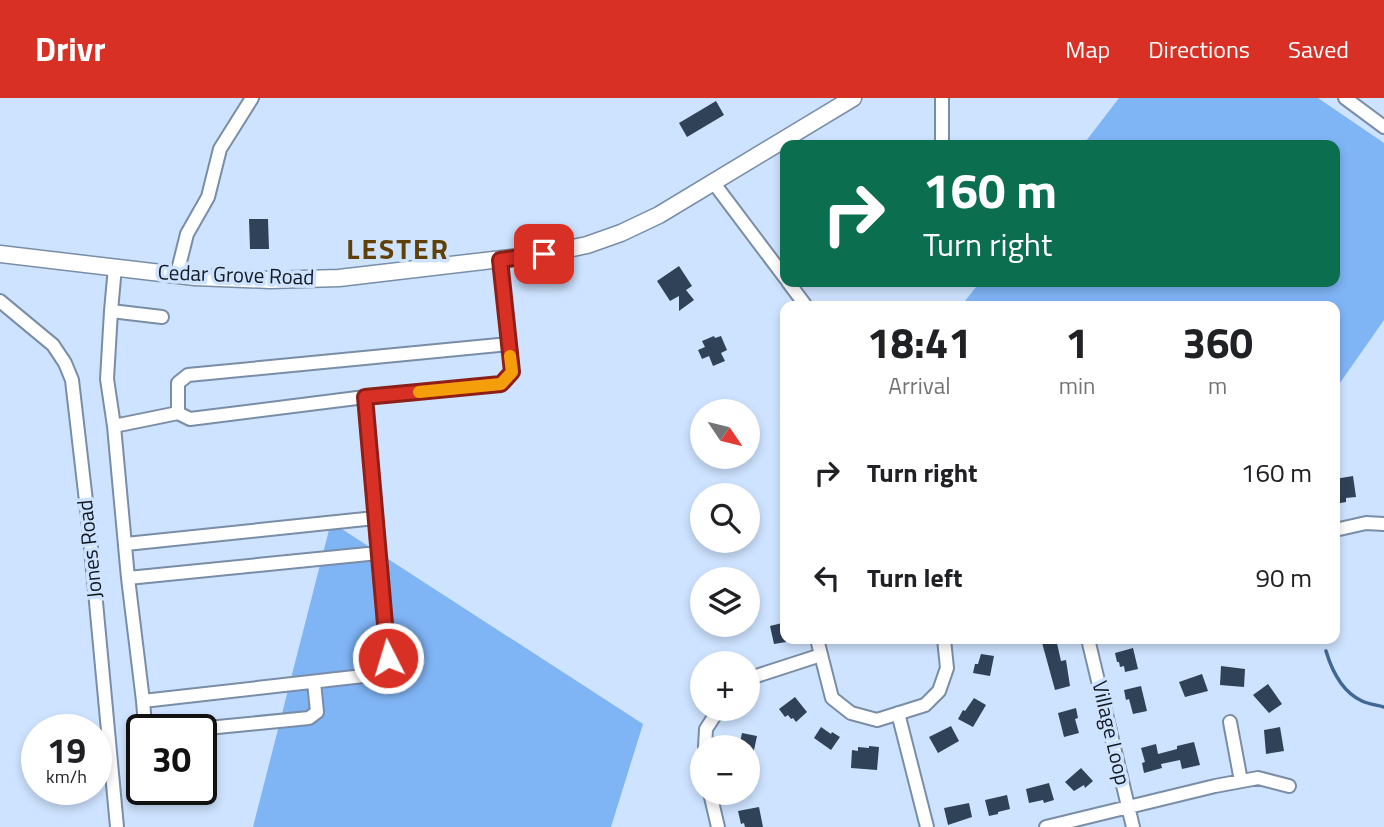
<!DOCTYPE html>
<html lang="en">
<head>
<meta charset="utf-8">
<style>
  :root { --surface:#fff; --page:#f6f6f6; --text:#202124; --muted:#757577; --accent:#d93025 }
  body { margin:0; font-family:"Titillium Web",sans-serif; background:var(--page); color:var(--text); height:100vh; display:flex; flex-direction:column; font-size:26px; white-space:nowrap }
  * { box-sizing:border-box; margin:0 }
  p { font-size:23px; color:var(--muted) }
  .icon { flex:none; width:38px; height:38px; fill:none; stroke:currentColor; stroke-width:2; stroke-linecap:round; stroke-linejoin:round }
  .map { position:relative; flex:1; overflow:hidden }
  .side { position:absolute; left:780px; top:203px; width:560px; height:343px; display:flex; flex-direction:column; background:var(--surface); border-radius:14px; box-shadow:0 4px 10px #0003 }
  .side>* { flex:none }
  .top-card { position:absolute; left:780px; top:42px; width:560px; height:147px; border-radius:14px; box-shadow:0 4px 10px #0003; background:#0b6e4f; color:#fff; overflow:hidden }
  .needle { width:46px; rotate:125deg }
  .fabs { position:absolute; left:690px; top:301px; display:grid; gap:14px }
  .fabs a { display:grid; place-items:center; width:70px; height:70px; border-radius:50%; background:var(--surface); box-shadow:0 4px 10px #0003; font-size:35px }
  .speed { position:absolute; left:21px; top:616px; display:flex; gap:14px; font-size:35px; font-weight:700; text-align:center }
  .speed>* { display:grid; place-content:center; width:91px; height:91px; border-radius:50%; background:var(--surface); box-shadow:0 4px 10px #0003; line-height:1 }
  .speed small { font-size:18px; font-weight:400 }
  .speed .limit { border:4px solid #111; border-radius:10px; background:#fff; color:#111 }
  .pin { position:absolute; display:grid; place-items:center; width:60px; height:60px; color:#fff; margin:-30px; border-radius:14px; box-shadow:0 4px 10px #0006 }
  .me { position:absolute; width:77px; margin:-38px; rotate:355deg; stroke-linejoin:round; filter:drop-shadow(0 0 5px #0008) }
  .turn { display:flex; align-items:center; gap:24px; height:147px; padding:0 28px; font-size:32px }
  .turn .icon { width:91px; height:91px; stroke-width:2.5 }
  .turn b { display:block; font-size:49px; line-height:60px }
  .eta { display:flex; justify-content:space-evenly; align-items:center; height:119px; text-align:center }
  .eta b { font-size:42px; font-weight:700; line-height:49px }
  ul { padding:0; list-style:none }
  li { display:flex; align-items:center; gap:21px; height:105px; padding:0 28px }
  li div { flex:1 }
  li b { display:block; font-size:26px }
  li em { font-style:normal }
  header { display:flex; align-items:center; gap:42px; box-sizing:border-box; height:98px; padding:0 35px; background:var(--accent); color:#fff }
  header strong { font-size:33px }
  nav { display:flex; gap:38px; margin-inline-start:auto; font-size:24px }
  .map>svg:first-child { display:block }
  .forest { fill:#7fb4f5 }
  .lines { fill:none; stroke-linecap:round; stroke-linejoin:round }
  .stream { stroke:#416795; stroke-width:3.5 }
  .building { fill:#304258 }
  .minor-casing { stroke:#798da6; stroke-width:16 }
  .major-casing { stroke:#798da6; stroke-width:19 }
  .minor { stroke:#fff; stroke-width:12 }
  .major { stroke:#fff; stroke-width:16 }
  .route-casing { stroke:#8d1f18; stroke-width:18 }
  .route { stroke:#d93025; stroke-width:12 }
  .slow { stroke:#f59e0b; stroke-width:12 }
  .labels { text-anchor:middle; stroke-width:7; stroke-linejoin:round; paint-order:stroke }
  .street-label { font-size:21px; fill:#141b25; stroke:#cee3ff }
  .district-label { font-size:28px; font-weight:bold; letter-spacing:2px; fill:#614008; stroke:#cee3ff }
</style>
</head>
<body>
<header>
<strong>Drivr</strong>
<nav><a>Map</a><a>Directions</a><a>Saved</a></nav>
</header>
<div class="map">
<svg width="1384" height="729" viewBox="0 0 1384 729">
  <rect width="100%" height="100%" fill="#cee3ff"/>
  <path class="forest" d="M1119,0H1318L1384,45V222L1335,292V208H961L980,184H1335V47H1083Z
    M331,424L643,626L611,729H253Z"/>
  <g class="lines">
    <path class="stream" d="M1326,553C1332,573 1342,594 1362,603C1368,606 1377,607 1384,609"/>
  </g>
  <path class="building" d="M716,3L724,17L687,39L679,25Z
    M249,121H268L269,151H250Z
    M679,168L692,188L686,192L694,202L679,213V198L670,203L657,183Z
    M714,238L715,240L721,238L727,252L721,255L725,263L713,268L709,258L702,261L698,252L705,249L702,243Z
    M1353,378L1356,399L1346,400V404L1335,406V381Z
    M786,524V544L774,546L770,528Z
    M1041,541H1056L1061,563L1066,562L1070,588L1055,592Z
    M1133,550L1138,571L1125,574L1124,568L1120,569L1119,564H1117L1115,555Z
    M981,556L994,558L990,578L973,575L975,566H978Z
    M1221,568L1245,571L1244,589L1220,587Z
    M1202,576L1208,593L1185,599L1179,584Z
    M1268,586L1282,606L1269,615L1253,597Z
    M1141,588L1147,613L1133,616L1129,601L1126,602L1124,592Z
    M795,599L807,614L796,624L793,620L791,621L788,617L785,619L779,611Z
    M974,600L986,607L973,629L958,621L963,612L965,613Z
    M1076,610L1078,620L1075,621L1079,635L1064,639L1058,615Z
    M951,628L959,643L938,655L929,639Z
    M821,629L831,636L832,634L840,639L831,652L814,640Z
    M1280,629L1284,653L1266,656L1264,632Z
    M742,635L757,638L751,666L747,665V649H739Z
    M1194,644L1200,667L1182,671L1180,662L1161,666L1162,670L1144,675L1142,665L1145,664L1141,650L1156,646L1158,656L1177,651V648Z
    M869,648L879,649L877,672L851,670L852,652L858,653V649L869,650Z
    M1081,670L1093,683L1085,690L1084,687L1074,693L1065,684Z
    M1049,685L1054,702L1044,705L1043,702L1029,705L1026,691Z
    M1007,697L1010,711L998,714V716L989,718L985,702Z
    M969,705L972,719L948,727L944,710Z
    M759,709L763,729H745L744,725L741,726L738,713Z"/>
  <g class="lines">
    <defs>
      <path id="minor" d="M1345,0L1384,29
        M942,47V0
        M713,84L786,181
        M500,161L509,246
        M115,169L111,213L107,281L114,328L128,480L143,603L381,576L388,560L378,455
        M177,176L187,136L208,99L220,51L252,0
        M788,184L806,208
        M0,203L53,247L65,265L72,282L89,429L117,729
        M111,213L162,219
        M114,328L178,315L190,321L365,299L501,286L512,274L509,246L188,277L178,285V315
        M1335,432L1366,425L1384,426
        M126,446L375,420
        M128,480L378,455L365,299
        M817,541L832,600L851,615L877,622L925,607L939,593L947,570L944,541
        M1088,541L1133,729
        M747,581L821,557
        M143,603L145,627L151,632
        M898,615L927,729
        M1230,624L1241,683
        M187,632L309,620L317,614L314,584
        M705,649L706,631L719,611
        M710,695L718,729
        M1046,729L1215,688L1258,680L1289,688"/>
      <path id="major" d="M0,156L195,179L270,182L339,180L544,156L587,147L621,135L659,117L853,0"/>
    </defs>
    <use href="#minor" class="minor-casing"/>
    <use href="#major" class="major-casing"/>
    <use href="#minor" class="minor"/>
    <use href="#major" class="major"/>
  </g>
  <g class="lines">
    <defs>
      <path id="route" d="M388,560L365,299L501,286L512,274L500,162L544,156"/>
    </defs>
    <use href="#route" class="route-casing"/>
    <use href="#route" class="route"/>
    <path class="slow" d="M419,294L501,286L512,274L510,258"/>
  </g>
  <g class="labels">
    <g class="street-label">
      <text transform="translate(236 177) rotate(2)" y="7">Cedar Grove Road</text>
      <text transform="translate(90 451) rotate(-96)" y="7">Jones Road</text>
      <text transform="translate(1111 635) rotate(77)" y="7">Village Loop</text>
    </g>
    <g class="district-label">
      <text x="398" y="161">LESTER</text>
    </g>
  </g>
</svg>
<div class="fabs">
<a><svg class="needle" viewBox="-14 -14 28 28"><path d="M0-13l5 13h-10z" fill="#e53935"/><path d="M0 13l5-13h-10z" fill="#757577"/></svg></a>
<a><svg class="icon" aria-label="search" viewBox="0 0 24 24"><circle cx="10" cy="10" r="6"/><path d="M15 15l6 6"/></svg></a>
<a><svg class="icon" aria-label="layers" viewBox="0 0 24 24"><path d="M12 4l9 5-9 5-9-5zM3 14l9 5 9-5"/></svg></a>
<a>+</a>
<a>−</a>
</div>
<div class="speed"><div>19<small>km/h</small></div><div class="limit">30</div></div>
<div class="pin" style="left:544px;top:156px;background:#d93025"><svg class="icon" aria-label="arrive" viewBox="0 0 24 24"><path d="M6 21V4h12l-3 4 3 4H6"/></svg></div>
<svg class="me" style="left:388px;top:560px" viewBox="-20 -20 40 40"><circle r="17" fill="#d93025" stroke="#fff" stroke-width="3"/><path d="M0-11L8 9 0 5-8 9z" fill="#fff"/></svg>
<div class="top-card">
<div class="turn"><svg class="icon" aria-label="right" viewBox="0 0 24 24"><path d="M7 20v-9h11M14 6l5 5-5 5"/></svg><div><b>160 m</b>Turn right</div></div>
</div>
<section class="side">
<div class="eta">
<div><b>18:41</b><p>Arrival</p></div>
<div><b>1</b><p>min</p></div>
<div><b>360</b><p>m</p></div>
</div>
<ul>
<li><svg class="icon" aria-label="right" viewBox="0 0 24 24"><path d="M7 20v-9h11M14 6l5 5-5 5"/></svg><div><b>Turn right</b></div><em>160 m</em></li>
<li><svg class="icon" aria-label="left" viewBox="0 0 24 24"><path d="M17 20v-9H6M10 6l-5 5 5 5"/></svg><div><b>Turn left</b></div><em>90 m</em></li>
</ul>
</section>
</div>
</body>
</html>
